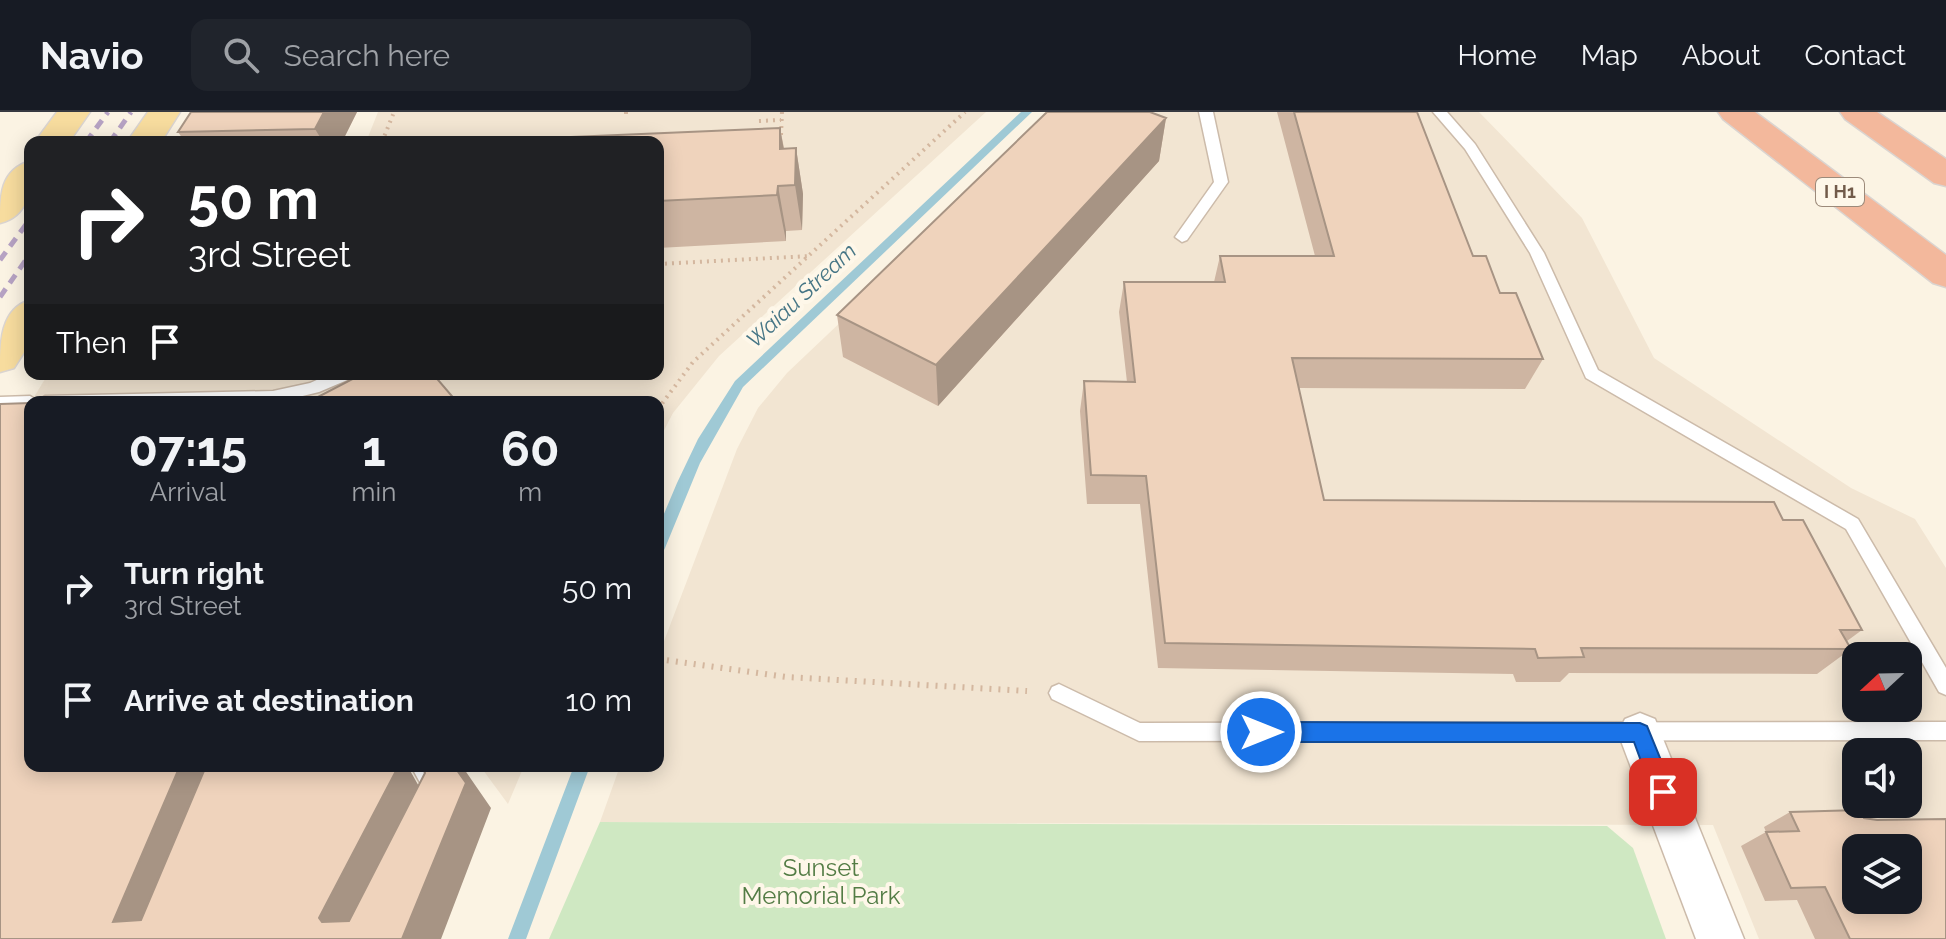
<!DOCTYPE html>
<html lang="en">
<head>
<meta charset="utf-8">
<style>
  :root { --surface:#171b24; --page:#20242c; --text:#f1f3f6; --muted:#9ea1a6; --line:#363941 }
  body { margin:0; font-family:Raleway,sans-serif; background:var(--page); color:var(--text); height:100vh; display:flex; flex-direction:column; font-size:30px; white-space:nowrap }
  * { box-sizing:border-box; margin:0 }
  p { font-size:26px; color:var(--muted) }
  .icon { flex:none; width:44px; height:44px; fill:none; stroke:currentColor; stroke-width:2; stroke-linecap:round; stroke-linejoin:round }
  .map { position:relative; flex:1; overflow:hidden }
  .drawer { position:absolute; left:24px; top:284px; width:640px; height:376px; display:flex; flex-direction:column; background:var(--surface); border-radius:16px; box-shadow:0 4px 20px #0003 }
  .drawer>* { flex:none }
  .top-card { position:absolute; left:24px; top:24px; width:640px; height:244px; border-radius:16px; box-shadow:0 4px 20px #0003; background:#202124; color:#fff; overflow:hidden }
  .needle { width:52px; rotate:248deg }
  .fabs { position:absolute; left:1842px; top:530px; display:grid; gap:16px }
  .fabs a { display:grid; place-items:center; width:80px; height:80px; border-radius:16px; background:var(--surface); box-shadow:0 4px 20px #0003; font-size:40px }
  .pin { position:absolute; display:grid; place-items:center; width:68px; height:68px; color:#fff; margin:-34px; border-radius:16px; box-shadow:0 4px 12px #0006 }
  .me { position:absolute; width:88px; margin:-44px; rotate:90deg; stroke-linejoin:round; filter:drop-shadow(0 0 6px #0008) }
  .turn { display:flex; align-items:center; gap:28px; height:168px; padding:0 32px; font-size:36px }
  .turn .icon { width:104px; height:104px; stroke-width:2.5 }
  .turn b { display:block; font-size:56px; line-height:68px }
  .then { display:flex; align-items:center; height:76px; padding:0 32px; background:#0003; gap:16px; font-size:30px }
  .eta { display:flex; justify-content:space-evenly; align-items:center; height:136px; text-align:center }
  .eta b { font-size:48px; font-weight:700; line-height:56px }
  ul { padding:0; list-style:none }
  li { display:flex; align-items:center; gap:24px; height:112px; padding:0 32px }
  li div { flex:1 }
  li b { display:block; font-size:30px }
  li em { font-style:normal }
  header { display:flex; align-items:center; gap:48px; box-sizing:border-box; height:112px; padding:0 40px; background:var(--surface); border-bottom:2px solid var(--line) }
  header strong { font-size:38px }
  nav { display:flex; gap:44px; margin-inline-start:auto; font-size:28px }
  .search { width:560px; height:72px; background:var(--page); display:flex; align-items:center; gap:20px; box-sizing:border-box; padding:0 28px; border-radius:16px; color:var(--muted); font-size:30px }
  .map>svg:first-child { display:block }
  .residential { fill:#f2e5d2; fill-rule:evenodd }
  .green { fill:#cfe8c2 }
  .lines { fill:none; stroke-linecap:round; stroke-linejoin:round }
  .stream { fill:#9fc9d5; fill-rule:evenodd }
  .service-casing { stroke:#cba; stroke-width:3 }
  .minor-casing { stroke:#cba; stroke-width:3 }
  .primary-casing { stroke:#dad4d0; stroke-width:3 }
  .motorway-casing { stroke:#dad4d0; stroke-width:3 }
  .path-far1 { stroke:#d4b79f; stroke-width:4; stroke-dasharray:2 5; stroke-linecap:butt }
  .path { stroke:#d4b79f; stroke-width:6; stroke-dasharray:2 7; stroke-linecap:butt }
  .service { fill:#fff; fill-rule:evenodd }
  .minor { fill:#fff; fill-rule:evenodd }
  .primary { fill:#f7dc9e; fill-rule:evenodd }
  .motorway { fill:#f3b89c; fill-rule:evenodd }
  .rail { stroke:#b6a2c3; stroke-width:5; stroke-dasharray:10 7; stroke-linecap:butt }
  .wall { fill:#ceb5a2 }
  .shaded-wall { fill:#a79484 }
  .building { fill:#efd3bc; stroke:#a79484; stroke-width:2; fill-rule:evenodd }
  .route { fill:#1a73e8; stroke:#114b97; stroke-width:2 }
  .labels { text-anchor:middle; stroke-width:8; stroke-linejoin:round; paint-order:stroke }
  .shield { fill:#fef7e9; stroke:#9c8a7a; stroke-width:2 }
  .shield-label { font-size:18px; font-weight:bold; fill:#725b4a }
  .water-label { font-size:22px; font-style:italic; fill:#457585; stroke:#fef7e9 }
  .near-park-label { font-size:24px; fill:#537c45; stroke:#fef7e9 }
</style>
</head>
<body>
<header>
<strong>Navio</strong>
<div class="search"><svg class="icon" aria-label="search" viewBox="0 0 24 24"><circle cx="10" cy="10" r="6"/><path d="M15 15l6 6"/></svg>Search here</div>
<nav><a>Home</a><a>Map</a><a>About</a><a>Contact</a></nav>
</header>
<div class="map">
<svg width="1946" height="827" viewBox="0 0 1946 827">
  <rect width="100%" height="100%" fill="#fbf3e3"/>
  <path class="residential" d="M378,0H986L719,244L673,301L658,330V290H31L48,262H658V30H366Z
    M1062,0H1479L1582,106L1654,246L1851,376L1915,407L1946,456V827H1759L1713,713L600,710L620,654H658V545L737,337L758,296L787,261ZM1856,544H1908V596H1856ZM1856,640H1908V692H1856ZM1856,736H1908V788H1856Z
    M480,654H524L508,692Z"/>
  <path class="green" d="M600,710L1607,714L1633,736L1666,827H549Z"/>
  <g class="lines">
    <path class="stream" d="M1021,0H1032L743,275L700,351L665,436L663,440L658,442V416L677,371L698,327L735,269Z
      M574,654H590L526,827H508Z"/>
    <defs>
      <path id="service" d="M1199,0H1213L1228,70L1187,128L1182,130L1175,125L1214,70Z
        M1433,0H1447L1475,32L1544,141L1598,258L1858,407L1946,556V583L1939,580L1846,417L1586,266L1530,141L1465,37Z
        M330,262H354L352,266L319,280L278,290H30V296L0,297V285L30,284L38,289L45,284L273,279L310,271Z
        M1059,572L1140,611L1946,610V628L1139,629L1052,587L1049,581L1052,575Z
        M411,654H432L448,682L444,689L437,692L430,689Z"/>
      <path id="minor" d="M1640,601L1655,607L1744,827H1696L1618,621L1625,607Z"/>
      <path id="primary" d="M57,0H90L69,30H35Z
        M148,0H180L161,30H127Z
        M30,49C30,76 31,103 0,111C0,84 0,58 30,49Z
        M30,188V231L14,256L0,260C0,231 0,197 30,188Z"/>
      <path id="motorway" d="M1718,0H1755L1946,143V175L1933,171L1723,7Z
        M1840,0H1877L1946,47V74L1934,71L1845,7Z"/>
    </defs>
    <use href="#service" class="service-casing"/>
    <use href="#minor" class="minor-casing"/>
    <use href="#primary" class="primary-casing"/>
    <use href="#motorway" class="motorway-casing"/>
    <path class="path-far1" d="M626,0V4
      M759,9L781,8
      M781,23L782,0
      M382,30L394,0
      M658,152L810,144
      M658,297L693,250L965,0"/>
    <path class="path" d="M658,547L787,565L1027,579"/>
    <use href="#service" class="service"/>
    <use href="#minor" class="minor"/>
    <use href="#primary" class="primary"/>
    <use href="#motorway" class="motorway"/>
    <path class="rail" d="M86,30L108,0
      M110,30L131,0
      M0,148L30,107
      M0,185L30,142"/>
  </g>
  <path class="wall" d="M357,0L342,30H185L178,20Z
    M1277,0H1417L1473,144L1500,181L1543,247L1525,277L1299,276L1324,388L1783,408L1862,518L1847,529L1851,537L1817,562L1569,561L1560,570H1516L1513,562L1158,556L1140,392H1087L1080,299L1084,269L1127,270L1119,200L1124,170H1214L1220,144H1315Z
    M1166,6L1159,49L938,294L843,245L837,203Z
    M780,16L784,36H796L803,82L802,118L786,119V129L658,136V30Z
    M1790,700L1864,706L1946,827H1815L1797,788L1765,789L1741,734L1766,720L1764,715Z"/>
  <path class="shaded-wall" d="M324,0H357L342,30H323L315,17Z
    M1166,6L1159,49L938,294L936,253Z
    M780,16L788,61L780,37Z
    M796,36L803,82L802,118L795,73Z
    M778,74L786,119V129L777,83Z
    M180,654H230L160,827L113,810Z
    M393,654H409L408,655L425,685L354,826L322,810L319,806Z
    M454,654H462L491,696L441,827H402Z"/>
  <path class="building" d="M191,0H324L315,17L178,20Z
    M1047,0H1150L1166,6L936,253L837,203Z
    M1294,0H1417L1473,144H1486L1500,181H1516L1543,247L1292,246L1324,388L1774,390L1783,408H1803L1862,518H1840L1851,537L1581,536L1584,545L1538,546L1535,537L1165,531L1146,364L1091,363L1084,269L1135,270L1124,170H1225L1220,144H1334Z
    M780,16V37L796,36L795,73L778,74L777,83L658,89V30H547L548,26Z
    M362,262H433L457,290H314L312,288Z
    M205,288L206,290H97Z
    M30,291V654H180L113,810L141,808L206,654H393L396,659L319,806L322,810L349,809L425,661L422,654H454L466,671L402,827H0V292Z
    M1860,698L1864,706L1877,708L1946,707V827H1850L1825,775L1791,776L1766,720L1799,719L1790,700ZM1856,736H1908V788H1856Z"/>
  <path class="route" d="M1261,610L1640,611L1647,614L1674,680L1671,687L1663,690L1655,687L1634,630H1261L1254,627L1251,620L1254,613Z"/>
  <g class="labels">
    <rect class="shield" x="1816" y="66" width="48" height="28" rx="6"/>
    <g class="shield-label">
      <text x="1840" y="86">I H1</text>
    </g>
    <g class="water-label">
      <text transform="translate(801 183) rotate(-43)" y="8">Waiau Stream</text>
    </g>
    <g class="near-park-label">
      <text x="821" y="764">Sunset<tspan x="821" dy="28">Memorial Park</tspan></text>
    </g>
  </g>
</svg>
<div class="fabs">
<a><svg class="needle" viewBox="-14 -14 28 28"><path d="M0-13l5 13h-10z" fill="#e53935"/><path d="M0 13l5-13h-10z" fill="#9ea1a6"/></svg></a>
<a><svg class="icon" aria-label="sound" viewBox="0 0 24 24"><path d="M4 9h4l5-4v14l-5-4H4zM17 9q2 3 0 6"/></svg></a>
<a><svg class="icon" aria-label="layers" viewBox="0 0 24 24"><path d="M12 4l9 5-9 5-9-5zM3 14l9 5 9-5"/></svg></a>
</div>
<div class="pin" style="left:1663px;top:680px;background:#d93025"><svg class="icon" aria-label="arrive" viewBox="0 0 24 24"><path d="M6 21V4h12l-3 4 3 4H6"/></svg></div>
<svg class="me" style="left:1261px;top:620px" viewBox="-20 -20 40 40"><circle r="17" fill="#1a73e8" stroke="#fff" stroke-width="3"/><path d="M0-11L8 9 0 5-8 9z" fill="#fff"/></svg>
<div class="top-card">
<div class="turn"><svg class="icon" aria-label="right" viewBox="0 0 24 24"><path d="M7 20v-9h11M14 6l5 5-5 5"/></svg><div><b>50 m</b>3rd Street</div></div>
<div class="then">Then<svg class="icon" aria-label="arrive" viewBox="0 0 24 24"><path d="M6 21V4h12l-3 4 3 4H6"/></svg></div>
</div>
<section class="drawer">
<div class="eta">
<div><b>07:15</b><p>Arrival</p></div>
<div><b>1</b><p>min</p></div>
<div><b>60</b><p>m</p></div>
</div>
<ul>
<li><svg class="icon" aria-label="right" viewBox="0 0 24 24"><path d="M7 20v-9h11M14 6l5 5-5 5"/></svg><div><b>Turn right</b><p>3rd Street</p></div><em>50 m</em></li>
<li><svg class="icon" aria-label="arrive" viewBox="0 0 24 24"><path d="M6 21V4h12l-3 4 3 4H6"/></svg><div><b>Arrive at destination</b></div><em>10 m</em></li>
</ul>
</section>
</div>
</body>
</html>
